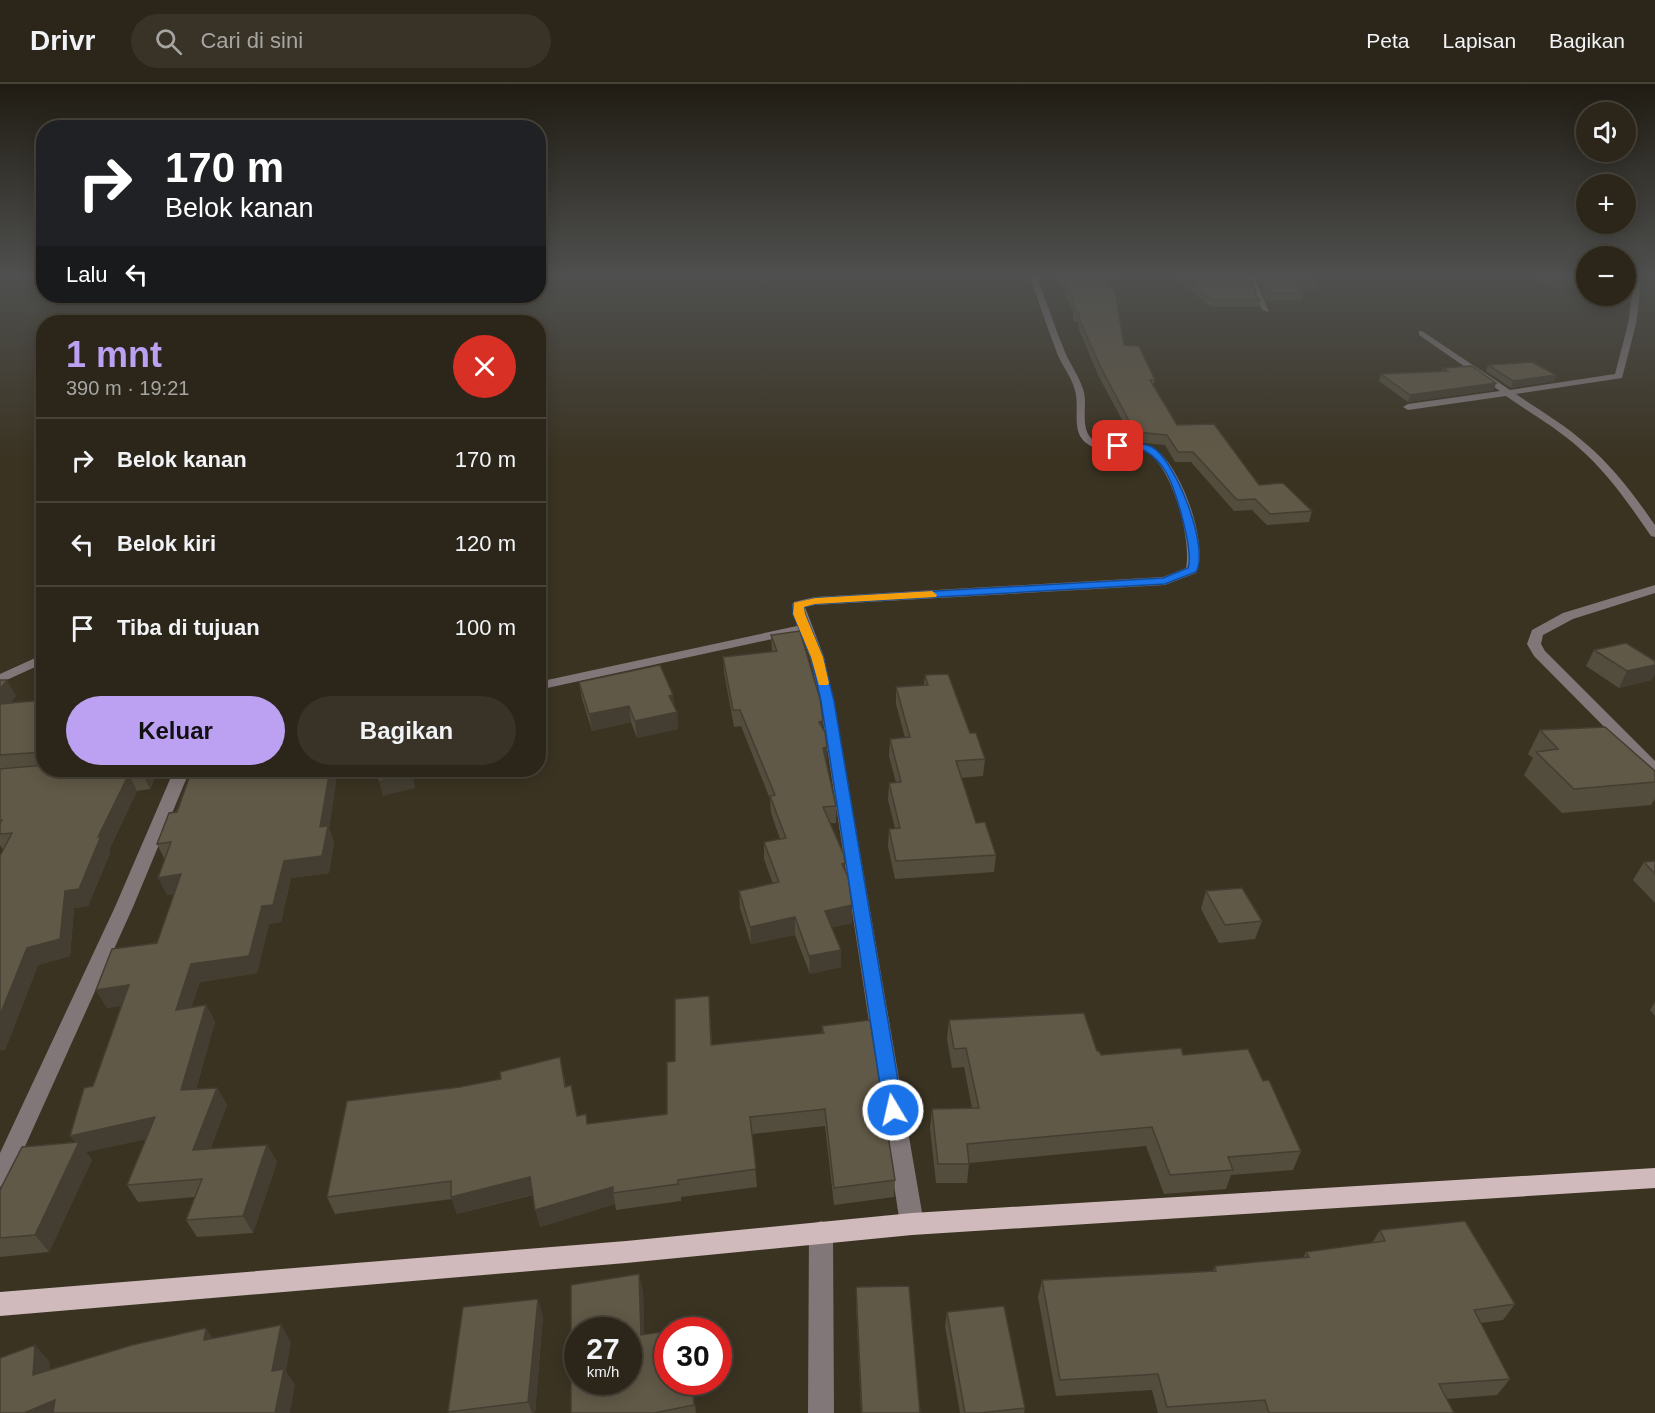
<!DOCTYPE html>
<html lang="id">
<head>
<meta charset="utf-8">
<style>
  :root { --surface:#2c261a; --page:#383227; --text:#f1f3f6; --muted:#a6a5a2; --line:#484339; --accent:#bca0f2 }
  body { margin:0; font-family:Arial,sans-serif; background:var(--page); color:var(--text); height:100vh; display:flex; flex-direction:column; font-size:22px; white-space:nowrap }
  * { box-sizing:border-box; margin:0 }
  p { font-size:20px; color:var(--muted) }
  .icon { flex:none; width:33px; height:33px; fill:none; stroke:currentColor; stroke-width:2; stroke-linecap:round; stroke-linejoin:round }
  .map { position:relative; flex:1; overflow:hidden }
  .drawer { position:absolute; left:36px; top:231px; width:510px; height:462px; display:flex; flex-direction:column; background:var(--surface); border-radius:24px; box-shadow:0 3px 15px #0003,0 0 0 2px var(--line) }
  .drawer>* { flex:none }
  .banner { position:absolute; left:36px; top:36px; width:510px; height:183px; border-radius:24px; box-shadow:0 3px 15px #0003,0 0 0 2px var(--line); background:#202124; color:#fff; overflow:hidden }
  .fabs { position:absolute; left:1576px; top:18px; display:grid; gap:12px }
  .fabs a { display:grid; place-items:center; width:60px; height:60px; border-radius:50%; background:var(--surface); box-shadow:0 3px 15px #0003,0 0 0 2px var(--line); font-size:30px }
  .speed { position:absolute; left:564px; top:1233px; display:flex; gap:12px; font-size:30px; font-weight:700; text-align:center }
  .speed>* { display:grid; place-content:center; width:78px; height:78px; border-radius:50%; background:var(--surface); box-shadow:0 3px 15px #0003,0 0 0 2px var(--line); line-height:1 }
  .speed small { font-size:15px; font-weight:400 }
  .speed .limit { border:9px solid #d22; background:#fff; color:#111 }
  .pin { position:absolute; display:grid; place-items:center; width:51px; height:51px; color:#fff; margin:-26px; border-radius:12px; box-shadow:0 3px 9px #0006 }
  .me { position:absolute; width:66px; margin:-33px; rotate:351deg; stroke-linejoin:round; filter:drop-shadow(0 0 4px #0008) }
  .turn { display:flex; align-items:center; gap:21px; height:126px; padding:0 30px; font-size:27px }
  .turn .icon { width:78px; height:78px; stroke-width:2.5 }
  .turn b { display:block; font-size:42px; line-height:51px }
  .then { display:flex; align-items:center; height:57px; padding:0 30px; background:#0003; gap:12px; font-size:22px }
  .round { display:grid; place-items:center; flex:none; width:63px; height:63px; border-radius:32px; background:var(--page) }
  .overview { display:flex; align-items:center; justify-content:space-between; height:102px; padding:0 30px }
  h1 { font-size:36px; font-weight:600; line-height:45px; color:var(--accent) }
  .action { display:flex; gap:12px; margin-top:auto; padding:12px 30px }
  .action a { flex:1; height:69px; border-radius:36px; background:var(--accent); color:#111; font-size:24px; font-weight:600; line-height:69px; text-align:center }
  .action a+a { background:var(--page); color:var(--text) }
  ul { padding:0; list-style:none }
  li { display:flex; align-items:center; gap:18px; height:84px; padding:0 30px; border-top:2px solid var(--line) }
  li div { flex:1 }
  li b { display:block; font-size:22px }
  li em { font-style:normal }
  header { display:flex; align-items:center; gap:36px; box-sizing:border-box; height:84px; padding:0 30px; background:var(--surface); border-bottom:2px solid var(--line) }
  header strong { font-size:28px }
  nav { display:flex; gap:33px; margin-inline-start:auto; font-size:21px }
  .search { width:420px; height:54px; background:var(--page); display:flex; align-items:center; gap:15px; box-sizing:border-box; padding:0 21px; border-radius:33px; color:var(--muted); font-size:22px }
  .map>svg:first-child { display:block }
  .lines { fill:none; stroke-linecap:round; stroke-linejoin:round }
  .minor { fill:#827778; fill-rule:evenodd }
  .major { fill:#d0babc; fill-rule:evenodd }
  .wall { fill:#534d3d }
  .shaded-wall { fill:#443e32 }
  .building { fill:#615947; stroke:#443e32; stroke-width:1.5; fill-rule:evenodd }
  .route { fill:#1a73e8; stroke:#114b97; stroke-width:1.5 }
  .slow { fill:#f59e0b }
</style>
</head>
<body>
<header>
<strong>Drivr</strong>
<div class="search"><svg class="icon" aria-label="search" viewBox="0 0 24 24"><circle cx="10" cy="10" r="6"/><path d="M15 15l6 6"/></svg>Cari di sini</div>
<nav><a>Peta</a><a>Lapisan</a><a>Bagikan</a></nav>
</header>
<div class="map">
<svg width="1655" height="1329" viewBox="0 0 1655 1329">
  <rect width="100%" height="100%" fill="#3a3322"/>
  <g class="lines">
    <path class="minor" d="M1029,190H1036C1046,216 1054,242 1065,268C1070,280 1079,292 1083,305C1088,319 1081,336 1088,350C1098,369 1136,354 1153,364C1180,378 1210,462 1196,489L1165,501L815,521L805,523L824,573L834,617L924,1140L920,1148L912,1151L904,1148L900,1140L820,617L810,573L800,549L538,606V598L797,542L792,521L794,518L815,513L1163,493L1186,484C1192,457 1172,378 1144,367C1128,362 1110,367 1093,363C1070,353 1079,331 1076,311C1074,296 1062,282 1057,269C1047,243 1038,216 1029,190Z
      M1246,190H1253L1269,228L1262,226Z
      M1635,190H1642L1636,240L1622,294L1516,310C1539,326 1564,340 1585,359C1611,381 1633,409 1652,437L1655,441V453L1651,452C1629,420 1607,388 1578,363C1556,343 1530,329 1506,312L1408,326L1403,323L1408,320L1500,307L1419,251V247H1422L1510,306L1615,290L1628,240Z
      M1655,501V509L1573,535L1543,551L1541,560L1545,567L1655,677V691L1650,689L1534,572L1527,560L1532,546L1563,529Z
      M44,570V579L0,599V590Z
      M174,686H190L133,823L8,1100L0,1103V1069L115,823Z
      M821,1137L829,1140L833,1148L834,1329H808L809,1148L813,1140Z"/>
    <path class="major" d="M1655,1084V1104L912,1151L626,1179L0,1232V1208L626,1157L912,1129Z"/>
  </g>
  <path class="wall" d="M1055,190H1118L1117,196H1105L1124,261L1155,296L1153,302L1177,341L1259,401L1312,427L1309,438L1267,441L1252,426L1234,427L1191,378H1175L1165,361L1134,358L1098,291L1079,245L1078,238L1073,237V226Z
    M1172,190H1249L1256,209V212L1260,216L1258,223H1211Z
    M1255,190H1310L1316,199L1315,205H1300L1304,209L1302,216H1266Z
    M1502,190H1587V205L1553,204L1537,193L1505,192Z
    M1488,281L1554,297L1511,304L1486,287Z
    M1443,284L1494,306L1408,318L1379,297L1381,290L1442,287Z
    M771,551L823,637V645L827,679H826L836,722V739H830L845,788L852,821V839L832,843L841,866V883L810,890L795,851L751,860L740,824L739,807L773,800L764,775V758L780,755L771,729L770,715L741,642L734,643L724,588L723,573L772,568Z
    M1594,566L1652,596L1619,604L1586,582Z
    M925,591L970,649L985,675L983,692L961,694L976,739L996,771L994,788L895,795L888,762L889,745L895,744L888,716L889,699H896L889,672L890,655L905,654L896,620V603L924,601Z
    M0,596L16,612L10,619L44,616V686H158L150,705L137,707L109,766L110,769L88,822L74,824L70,872L38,881L5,966L3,766L0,761Z
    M579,598L675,624L677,628L678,645L637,654L631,638L592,647L582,615Z
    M1540,646L1655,687V715L1651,721L1562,729L1524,691L1533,674L1528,670Z
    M198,690H337L329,744L334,758L329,789L291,794L281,838L269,840L257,889L200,898L191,923L206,921L215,938L196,1005L217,1004L227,1021L210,1065L267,1061L277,1078L253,1149L197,1153L186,1136L195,1113L138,1118L127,1101L146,1055L86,1068L92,1076L49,1168L0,1173V1106L75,1059L93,1002L122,921L107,924L96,906L157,859L174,810L167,811L165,776L157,760Z
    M1655,777V819L1633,796L1644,778Z
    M1206,807L1262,837L1255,855L1219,859L1201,825Z
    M709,912L712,961L822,950V942L895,1096L894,1113L834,1121L825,1042L752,1050L757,1103L681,1113V1117L616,1126L615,1120L540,1143L533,1111L457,1130L452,1115L335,1130L327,1113L460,1003L501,995L560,973L566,1002L577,1032L588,1040L667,1030L675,977Z
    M1655,918V932L1650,926Z
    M949,936L1097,967L1101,971H1183L1263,997L1301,1067L1293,1086L1231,1091L1226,1105L1164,1110L1146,1062L969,1079L967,1099H936L930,1044L932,1025L972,1024L964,983L952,984L947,955Z
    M1380,1146L1515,1220L1503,1236L1481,1239L1510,1295L1497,1311L1447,1315L1454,1329H1158L1152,1306L1056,1312L1038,1213L1042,1196L1213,1187L1215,1182L1303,1174L1306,1168L1372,1159Z
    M856,1203L920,1329H861L856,1220Z
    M643,1207L644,1251L693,1298L696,1329H571Z
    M947,1228L1025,1324L1024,1329H960L945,1242Z
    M543,1232L535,1329H449L448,1328Z"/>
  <path class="shaded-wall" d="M1556,291L1554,297L1511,304L1513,297Z
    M1496,299L1494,306L1408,318L1410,311Z
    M1655,581V590L1652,596L1619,604L1627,587Z
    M7,596L16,612L0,633V605Z
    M673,611L675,627L669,612Z
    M629,622L631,638L592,647L589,630Z
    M677,628L678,645L637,654L635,637Z
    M823,637V653L819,638Z
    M538,662L541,676L538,677Z
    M827,663V679L823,680V664Z
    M143,686H158L150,705L142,689Z
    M330,686H336L337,690L329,744L334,758L329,789L291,794L281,838L269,840L257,889L200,898L185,943L176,926L191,880L262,822L284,777L320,743Z
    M362,686H379V687L364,690Z
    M410,686H412L415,704L383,712L379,697Z
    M129,690L137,707L109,766L110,769L88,822L74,824L70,872L38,881L5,966L0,967V931L27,864L65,807L98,753Z
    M845,779V796L842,780Z
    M181,790L189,808L167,811L158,794Z
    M852,821V839L825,844V827Z
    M795,833V851L751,860L750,843Z
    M841,866V883L810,890L809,872Z
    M129,901L139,919L107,924L96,906Z
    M709,912L710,929L713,978L711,961Z
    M206,921L215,938L191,1024L181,1006Z
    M217,1004L227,1021L204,1083L193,1066Z
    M155,1033L166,1051L86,1068L92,1076L49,1168L35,1151L78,1062L70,1052Z
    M267,1061L277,1078L253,1149L243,1132Z
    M530,1093L535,1110L457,1130L451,1113Z
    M613,1103V1109L615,1120L540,1143L535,1126Z
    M639,1190L643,1207L645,1268L641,1251Z
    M538,1215L543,1232L535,1329H532L528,1318Z
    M281,1241L291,1258L286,1287L295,1301L290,1329H275L272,1287Z
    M206,1244L217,1261L204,1256Z
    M35,1261L50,1278L49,1307L33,1291Z
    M692,1298H693L696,1329L694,1321Z
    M55,1316L67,1329H24Z"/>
  <path class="building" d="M1060,190H1099L1115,207L1124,261L1139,262L1155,296H1150L1177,341L1214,340L1259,401L1283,399L1312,427L1270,430L1255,415L1237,416L1193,368H1178L1167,351L1135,348L1100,282L1080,237L1079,229H1075L1074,218Z
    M1180,190H1249L1256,209H1254L1260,216H1212Z
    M1260,190H1310L1316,199H1293L1304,209H1268Z
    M1549,190H1587V196L1557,195Z
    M1532,278L1556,291L1513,297L1488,281Z
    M1472,282L1496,299L1410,311L1381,290L1448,287L1443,284Z
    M800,547L820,615L823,637L819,638L825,648L827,663L823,664L836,722L823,723L844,771L845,779L842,780L848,793L852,821L825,827L841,866L809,872L795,833L750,843L739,807L779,798L764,758L786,754L770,712L775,711L740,626H733L723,573L777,567L771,551Z
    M1626,559L1655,577V581L1627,587L1594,566Z
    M660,581L673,611L669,612L677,628L635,637L629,622L589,630L579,598Z
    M948,590L970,649H976L985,675L956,677L976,739L985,738L996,771L896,777L889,745L900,744L889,699L901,698L890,655L910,653L896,603L928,601L925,591Z
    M0,596H7L0,605Z
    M44,616V668L0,671V620Z
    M1605,643L1655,687V698L1574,705L1536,668L1558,665L1540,646Z
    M44,681V686H143L142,689L129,690L98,753L101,752L79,805L65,807L60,855L27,864L0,931V772L12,749L0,750V740L2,736H0V685Z
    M200,686H330L320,743L328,742L322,772L284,777L273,821L262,822L249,872L191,880L176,926L206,921L181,1006L217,1004L193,1066L267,1061L243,1132L186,1136L202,1095L127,1101L155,1033L70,1052L84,1004L93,1002L129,901L96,906L112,865L157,859L181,790L158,794L171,758L157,760L169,729L177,728L190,691L198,690Z
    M377,686H410L411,690L379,697Z
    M1655,777V790L1644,778Z
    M1242,804L1262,837L1225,841L1206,807Z
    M709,912L711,961L824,949L822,942L870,936L895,1096L834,1104L825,1025L750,1033L756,1085L678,1096V1100L613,1109V1103L535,1126L530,1093L451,1113V1097L327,1113L347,1017L460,1003L501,995L500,988L560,973L565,1003L571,1001L577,1032L586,1030L587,1040L667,1030V978L675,977V915Z
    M1084,929L1097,967H1099L1101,971L1181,964L1183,971L1248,965L1263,997L1269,996L1301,1067L1228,1073L1233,1086L1170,1091L1152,1043L967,1060L969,1080H938L932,1025L979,1024L966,964L954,965L949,936Z
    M79,1058L35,1151L0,1154V1106L22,1063Z
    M1465,1137L1515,1220L1474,1226L1510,1295L1439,1300L1454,1329H1269L1265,1316L1167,1323L1158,1290L1060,1296L1042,1196L1216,1187L1215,1182L1309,1173L1306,1168L1385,1157L1380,1146Z
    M639,1190L641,1251L668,1247V1298H692L694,1321L654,1329H571V1201ZM578,1246H628V1298H578Z
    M909,1202L920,1329H862L856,1203Z
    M538,1215L528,1318L448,1328L463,1223Z
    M1004,1222L1025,1324L979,1329H965L947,1228Z
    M281,1241L272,1287L284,1285L275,1329H53L55,1316L24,1329H0V1274L35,1261L33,1291L132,1261L206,1244L204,1256Z
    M688,1243V1246H670Z"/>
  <linearGradient id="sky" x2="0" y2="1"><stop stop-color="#201c13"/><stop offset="0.51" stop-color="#4f504f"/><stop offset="1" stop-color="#4f504f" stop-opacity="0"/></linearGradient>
  <rect width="1655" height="376" fill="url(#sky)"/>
  <path class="route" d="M1115,360C1126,359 1142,358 1152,363C1176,376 1210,465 1196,488L1165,500L815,520L804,523L805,530L823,573L834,617L903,1026L900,1032L893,1035L887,1032L884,1026L821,617L811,573L793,530V521L815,514L1163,494L1188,484C1194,467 1176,407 1167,390C1162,381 1154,372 1145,367C1135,362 1123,369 1114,362Z"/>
  <path class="slow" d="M932,507L937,511L936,513L815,520L804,523L805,530L823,573L829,599L828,601H819L811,573L793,530L794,519L815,514Z"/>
</svg>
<div class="fabs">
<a><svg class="icon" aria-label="sound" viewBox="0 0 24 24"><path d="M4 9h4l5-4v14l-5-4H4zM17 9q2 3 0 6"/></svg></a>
<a>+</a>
<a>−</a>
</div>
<div class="speed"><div>27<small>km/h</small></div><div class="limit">30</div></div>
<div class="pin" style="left:1118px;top:362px;background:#d93025"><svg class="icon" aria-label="arrive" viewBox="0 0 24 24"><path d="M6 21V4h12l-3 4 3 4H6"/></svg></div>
<svg class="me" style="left:893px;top:1026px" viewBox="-20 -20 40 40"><circle r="17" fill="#1a73e8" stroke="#fff" stroke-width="3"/><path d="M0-11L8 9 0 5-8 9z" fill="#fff"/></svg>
<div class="banner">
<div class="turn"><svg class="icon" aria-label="right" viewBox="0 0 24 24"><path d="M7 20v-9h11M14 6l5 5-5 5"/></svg><div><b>170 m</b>Belok kanan</div></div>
<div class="then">Lalu<svg class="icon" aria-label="left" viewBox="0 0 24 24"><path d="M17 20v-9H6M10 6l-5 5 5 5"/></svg></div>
</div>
<section class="drawer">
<div class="overview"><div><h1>1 mnt</h1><p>390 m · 19:21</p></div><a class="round" style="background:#d93025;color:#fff"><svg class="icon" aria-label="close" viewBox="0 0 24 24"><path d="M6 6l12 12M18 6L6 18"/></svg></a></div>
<ul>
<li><svg class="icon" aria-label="right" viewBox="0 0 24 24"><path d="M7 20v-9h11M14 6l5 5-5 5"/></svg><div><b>Belok kanan</b></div><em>170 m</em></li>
<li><svg class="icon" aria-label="left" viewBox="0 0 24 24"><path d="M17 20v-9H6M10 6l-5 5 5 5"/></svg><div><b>Belok kiri</b></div><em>120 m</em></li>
<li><svg class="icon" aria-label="arrive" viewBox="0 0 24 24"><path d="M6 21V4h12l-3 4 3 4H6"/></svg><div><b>Tiba di tujuan</b></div><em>100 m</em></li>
</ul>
<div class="action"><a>Keluar</a><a>Bagikan</a></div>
</section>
</div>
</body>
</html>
